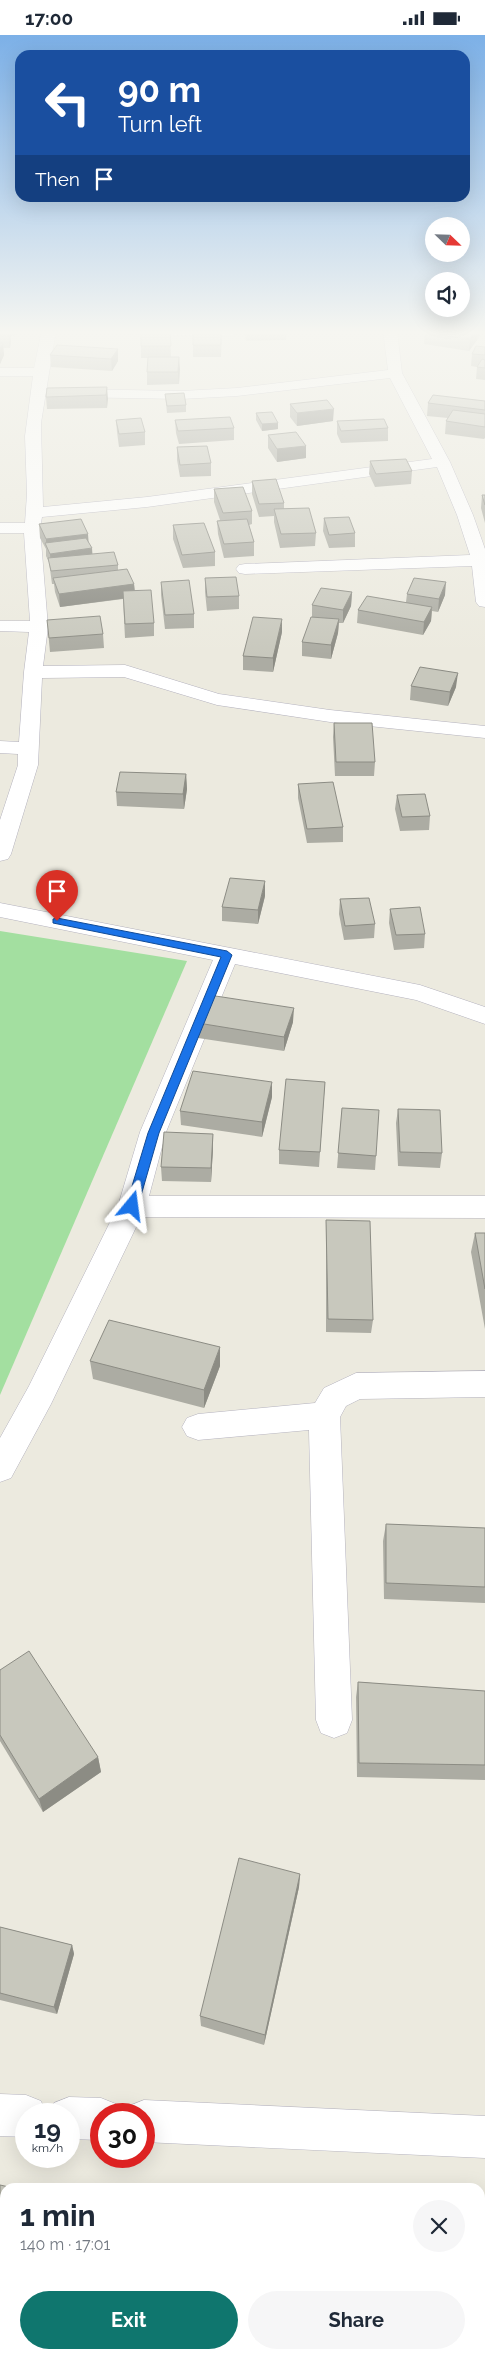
<!DOCTYPE html>
<html lang="en">
<head>
<meta charset="utf-8">
<style>
  :root { --surface:#fff; --page:#f6f6f7; --text:#1f2937; --muted:#747a83; --accent:#0f766e }
  body { margin:0; font-family:Raleway,sans-serif; background:var(--page); color:var(--text); height:100vh; display:flex; flex-direction:column; font-size:19px; white-space:nowrap }
  * { box-sizing:border-box; margin:0 }
  p { font-size:16px; color:var(--muted) }
  .icon { flex:none; width:28px; height:28px; fill:none; stroke:currentColor; stroke-width:2; stroke-linecap:round; stroke-linejoin:round }
  .map { position:relative; flex:1; overflow:hidden }
  .sheet { position:absolute; left:0px; top:2148px; width:485px; height:176px; display:flex; flex-direction:column; background:var(--surface); border-radius:15px 15px 0 0; box-shadow:0 5px 20px #0002 }
  .sheet>* { flex:none }
  .guide { position:absolute; left:15px; top:15px; width:455px; height:152px; border-radius:15px; box-shadow:0 5px 20px #0002; background:#1a4fa0; color:#fff; overflow:hidden }
  .needle { width:32px; rotate:113deg }
  .tools { position:absolute; left:425px; top:182px; display:grid; gap:10px }
  .tools a { display:grid; place-items:center; width:45px; height:45px; border-radius:50%; background:var(--surface); box-shadow:0 5px 20px #0002; font-size:25px }
  .speed { position:absolute; left:15px; top:2068px; display:flex; gap:10px; font-size:25px; font-weight:700; text-align:center }
  .speed>* { display:grid; place-content:center; width:65px; height:65px; border-radius:50%; background:var(--surface); box-shadow:0 5px 20px #0002; line-height:1 }
  .speed small { font-size:12px; font-weight:400 }
  .speed .limit { border:8px solid #d22; background:#fff; color:#111 }
  .pin { position:absolute; display:grid; place-items:center; width:42px; height:42px; color:#fff; margin:-51px -21px; border-radius:50% 50% 50% 0; rotate:-45deg; box-shadow:0 0 5px #0007 }
  .pin .icon { rotate:45deg }
  .me { position:absolute; width:55px; margin:-28px; rotate:16deg; stroke-linejoin:round; filter:drop-shadow(0 0 4px #0008) }
  .turn { display:flex; align-items:center; gap:18px; height:105px; padding:0 20px; font-size:22px }
  .turn .icon { width:65px; height:65px; stroke-width:2.5 }
  .turn b { display:block; font-size:35px; line-height:42px }
  .then { display:flex; align-items:center; height:48px; padding:0 20px; background:#0003; gap:10px; font-size:19px }
  .round { display:grid; place-items:center; flex:none; width:52px; height:52px; border-radius:26px; background:var(--page) }
  .headline { display:flex; align-items:center; justify-content:space-between; height:85px; padding:0 20px }
  h1 { font-size:30px; font-weight:700; line-height:38px }
  .button { display:flex; gap:10px; margin-top:auto; padding:10px 20px }
  .button a { flex:1; height:58px; border-radius:30px; background:var(--accent); color:#fff; font-size:20px; font-weight:700; line-height:58px; text-align:center }
  .button a+a { background:var(--page); color:var(--text) }
  .status { display:flex; justify-content:space-between; align-items:center; height:35px; padding:0 25px; background:var(--surface); direction:ltr }
  .status svg { height:14px; fill:currentColor }
  .map>svg:first-child { display:block }
  .green { fill:#a3dfa0 }
  .lines { fill:none; stroke-linecap:round; stroke-linejoin:round }
  .minor-casing { stroke:#b4b2be; stroke-width:1 }
  .minor { fill:#fff; fill-rule:evenodd }
  .wall { fill:#acaca3 }
  .shaded-wall { fill:#8c8c84 }
  .building { fill:#c8c8bd; stroke:#8c8c84 }
  .route { fill:#1a73e8; stroke:#114b97 }
</style>
</head>
<body>
<div class="status"><b>17:00</b><svg viewBox="0 0 49 12"><path d="M0 12V9h3v3zM5 12V6h3v6zM10 12V3h3v9zM15 12V0h3v12zM26 1h20v11H26zM47 4h2v5h-2z"/></svg></div>
<div class="map">
<svg width="485" height="2323" viewBox="0 0 485 2323">
  <rect width="100%" height="100%" fill="#eceadf"/>
  <path class="green" d="M0,896L187,926L0,1360Z"/>
  <g class="lines">
    <defs>
      <path id="minor" d="M42,295H56L41,388L43,472L147,462L432,424L390,343L237,361L181,364L71,362L64,358L71,354L181,356L237,353L388,335L383,295H397L402,338L450,427L473,480L485,514V572L479,571L476,567L472,531L245,539L239,538L236,534L239,530L245,529L470,520L457,480L437,432L147,472L42,482L40,493L48,592L43,631L125,630L219,659L330,675L485,691V703L330,687L217,670L124,642L42,643L38,730L11,819L8,824L0,826V785L18,730V719L0,718V706L19,707L24,637L29,597L0,596V586H30L24,498H0V488H25L27,459L25,401L33,341H0V333H34Z
        M120,295H236L238,297L231,301L127,299Z
        M0,868L420,950L485,972V989L416,965L235,929L166,1097L149,1161H485V1183L141,1182L51,1369L11,1443L0,1447V1403L29,1351L118,1171L140,1097L213,925L0,882Z
        M485,1336V1362L360,1364L346,1371L340,1382L352,1685L347,1698L334,1703L321,1698L316,1685L309,1395L198,1405L187,1401L182,1392L187,1383L198,1379L315,1368L324,1353L356,1338Z
        M0,2059L26,2060L41,2066L46,2079H26V2102L0,2101Z
        M69,2062L101,2063L116,2069L120,2079H101V2105L69,2104V2079H50L54,2068Z
        M144,2065L485,2081V2123L144,2107V2079H126L129,2071Z"/>
    </defs>
    <use href="#minor" class="minor-casing"/>
    <use href="#minor" class="minor"/>
  </g>
  <path class="wall" d="M0,295H16L15,300L11,301V305L10,313H3L4,320L0,329Z
    M170,295L171,322H179V349L147,350V337L148,323H141V311Z
    M222,295L221,322H193V310Z
    M244,295H287L286,305L246,306Z
    M425,295H482L477,305L469,316L424,309Z
    M485,312V345L476,344L477,332L471,331L472,319Z
    M118,314V326L112,336L51,332L50,320Z
    M107,352V373L47,374L46,362Z
    M165,359L186,370V377L167,378Z
    M485,366V403L484,404L445,399L446,386L448,383L427,381L428,368Z
    M290,369L333,386L297,391L290,382Z
    M256,378L278,388V394L262,396L256,385Z
    M116,385L145,397V410L119,412L117,397Z
    M175,385L234,393V405L179,409L176,398Z
    M337,386L388,393V406L341,408L337,399Z
    M268,400L306,411V423L277,427L268,413Z
    M177,412L211,428V441L180,442L177,425Z
    M370,426L412,436L411,449L375,452L369,439Z
    M252,446L284,468V474L316,498L315,511L280,513L274,487V481L259,482L252,459Z
    M214,454L252,476V489L249,490L254,507V521L224,523L218,499L217,486L220,485L214,467Z
    M482,460H485V488L481,473Z
    M324,483L355,498V512L329,513L323,496Z
    M39,489L88,499V507L92,519L118,530V535L134,549L135,556L154,588V601L125,603L123,564L60,572L55,557L54,549H52L49,527L46,521V514L40,503Z
    M173,490L215,517V531L183,533L173,504Z
    M205,543L239,561V574L207,576L205,557Z
    M161,547L194,579V593L165,594L161,560Z
    M352,557L351,571L343,588H339L338,598L331,624L302,621V607L312,582V570Z
    M407,559L445,560L438,577L432,576L431,586L423,600L357,588L358,575L406,567Z
    M47,585L103,599L104,613L50,617Z
    M282,597L273,637L243,635V621Z
    M411,651L456,652L448,671L410,665Z
    M334,688L375,727L374,741H335L333,702Z
    M186,739L187,754L184,774L117,771L116,757Z
    M298,749L343,792V807L307,808L298,763Z
    M397,760L430,781L429,795L400,796L395,774Z
    M265,861L258,889L222,886V872Z
    M340,864L375,889L374,903L344,905L339,879Z
    M390,874L425,899L424,913L394,915L389,888Z
    M293,987L284,1016L198,1003V988Z
    M325,1047L319,1132L279,1129V1115Z
    M272,1062L262,1102L181,1090L180,1076Z
    M342,1073L376,1121L375,1135L337,1133Z
    M398,1074L442,1118L440,1133L398,1131L396,1088Z
    M213,1099V1113L211,1147L162,1146L161,1132Z
    M326,1185L373,1285L371,1298L326,1297Z
    M475,1198H485V1294L471,1217Z
    M90,1326L220,1331L204,1373L93,1344Z
    M386,1489L485,1493V1568L384,1564L383,1506Z
    M0,1635L98,1722L101,1737L43,1777L0,1706Z
    M358,1647L485,1656V1745L357,1742L356,1662Z
    M300,1839L299,1852L264,2010L201,1991L200,1981Z
    M0,1892L72,1910L74,1919L57,1979L0,1965Z"/>
  <path class="shaded-wall" d="M10,295L11,305L10,313L8,301Z
    M477,295H478L477,305L469,316L470,304Z
    M479,295H482L478,303Z
    M3,308L4,320L0,329V314Z
    M118,314V326L112,336L111,324Z
    M179,322L180,334L179,349L178,337Z
    M107,352L108,364L107,373L106,360Z
    M334,374L333,386L297,391V378Z
    M278,388V394L262,396V389Z
    M306,411V423L277,427V414Z
    M88,499L89,512L46,511V504Z
    M92,513L93,527L51,533L50,519Z
    M446,547L445,560L438,577L439,564Z
    M134,549L135,562L60,572L59,559Z
    M352,557L351,571L343,588V575Z
    M432,572L431,586L423,600L424,587Z
    M282,584V597L273,637V623Z
    M339,584L338,598L331,624V610Z
    M458,638L456,652L448,671L450,657Z
    M186,739L187,754L184,774L183,759Z
    M265,846V861L258,889V875Z
    M294,973L293,987L284,1016V1002Z
    M272,1047V1062L262,1102V1087Z
    M213,1099V1113L211,1147V1133Z
    M220,1312V1331L204,1373V1355Z
    M98,1722L101,1737L43,1777L39,1764Z
    M300,1839L299,1852L264,2010L265,2000Z
    M72,1910L74,1919L57,1979L54,1972Z
    M5,2166V2193L0,2211V2184Z"/>
  <path class="building" d="M0,295H10L8,301H0Z
    M141,295H170L171,311H141Z
    M193,295H221V310H193Z
    M427,295H477L470,304L425,298Z
    M0,308H3L0,314Z
    M57,310L118,314L111,324L50,320Z
    M476,311L485,312V320L472,319Z
    M148,322H179L178,337H147Z
    M482,324L485,325V333L477,332Z
    M107,352L106,360L46,362L47,353Z
    M184,358L186,370L167,371L165,359Z
    M433,360L485,366V375L428,368Z
    M327,365L334,374L297,378L290,369Z
    M453,375L485,379V392L446,386Z
    M272,377L278,388L262,389L256,378Z
    M230,382L234,393L178,396L175,385Z
    M141,383L145,397L119,399L116,385Z
    M384,384L388,393L341,396L337,386Z
    M296,397L306,411L277,414L268,400Z
    M207,411L211,428L180,430L177,412Z
    M406,424L412,436L376,439L370,426Z
    M276,444L284,468L259,469L252,446Z
    M243,452L252,476L223,478L214,454Z
    M482,460H485V470Z
    M309,473L316,498L281,499L274,474Z
    M349,482L355,498L329,500L324,483Z
    M81,484L88,499L46,504L39,489Z
    M247,484L254,507L224,509L217,486Z
    M204,488L215,517L182,520L173,490Z
    M86,503L92,513L50,519L45,508Z
    M114,517L118,530L51,536L48,523Z
    M127,534L134,549L59,559L53,543Z
    M236,542L239,561L207,562L205,543Z
    M414,543L446,547L439,564L407,559Z
    M189,545L194,579L165,580L161,547Z
    M321,553L352,557L343,575L312,570Z
    M151,555L154,588L125,589L123,556Z
    M367,561L432,572L424,587L358,575Z
    M100,581L103,599L49,603L47,585Z
    M253,582L282,584L273,623L243,621Z
    M311,582L339,584L331,610L302,607Z
    M420,632L458,638L450,657L411,651Z
    M334,688H372L375,727H336Z
    M120,737L186,739L183,759L116,757Z
    M333,747L343,792L307,794L298,749Z
    M425,759L430,781L402,782L397,760Z
    M230,843L265,846L258,875L222,872Z
    M369,863L375,889L345,891L340,864Z
    M420,872L425,899L396,900L390,874Z
    M209,960L294,973L284,1002L198,988Z
    M193,1036L272,1047L262,1087L180,1076Z
    M286,1044L325,1047L320,1117L279,1115Z
    M342,1073L379,1075L376,1121L338,1118Z
    M398,1074L440,1075L442,1118L400,1117Z
    M164,1097L213,1099L211,1133L161,1132Z
    M326,1185L370,1186L373,1285L328,1284Z
    M475,1198H485V1254Z
    M109,1285L220,1312L204,1355L90,1326Z
    M386,1489L485,1493V1552L386,1548Z
    M29,1616L98,1722L39,1764L0,1700V1635Z
    M358,1647L485,1656V1730L359,1728Z
    M239,1823L300,1839L265,2000L200,1981Z
    M0,1892L72,1910L54,1972L0,1958Z
    M0,2150L9,2152H5V2166L0,2184Z
    M150,2319H217L216,2323H149Z"/>
  <linearGradient id="sky" x2="0" y2="1"><stop stop-color="#7cb0e7"/><stop offset="0.48" stop-color="#f6f6f1"/><stop offset="1" stop-color="#f6f6f1" stop-opacity="0"/></linearGradient>
  <rect width="485" height="620" fill="url(#sky)"/>
  <path class="route" d="M57,883L227,916L232,920L159,1098L138,1171L132,1175L126,1171L148,1098L221,922L53,888V884Z"/>
</svg>
<div class="tools">
<a><svg class="needle" viewBox="-14 -14 28 28"><path d="M0-13l5 13h-10z" fill="#e53935"/><path d="M0 13l5-13h-10z" fill="#747a83"/></svg></a>
<a><svg class="icon" aria-label="sound" viewBox="0 0 24 24"><path d="M4 9h4l5-4v14l-5-4H4zM17 9q2 3 0 6"/></svg></a>
</div>
<div class="speed"><div>19<small>km/h</small></div><div class="limit">30</div></div>
<div class="pin" style="left:57px;top:886px;background:#d93025"><svg class="icon" aria-label="arrive" viewBox="0 0 24 24"><path d="M6 21V4h12l-3 4 3 4H6"/></svg></div>
<svg class="me" style="left:132px;top:1171px" viewBox="-20 -20 40 40"><path d="M0-17L14 15 0 8-14 15z" fill="#1a73e8" stroke="#fff" stroke-width="4"/></svg>
<div class="guide">
<div class="turn"><svg class="icon" aria-label="left" viewBox="0 0 24 24"><path d="M17 20v-9H6M10 6l-5 5 5 5"/></svg><div><b>90 m</b>Turn left</div></div>
<div class="then">Then<svg class="icon" aria-label="arrive" viewBox="0 0 24 24"><path d="M6 21V4h12l-3 4 3 4H6"/></svg></div>
</div>
<section class="sheet">
<div class="headline"><div><h1>1 min</h1><p>140 m · 17:01</p></div><a class="round"><svg class="icon" aria-label="close" viewBox="0 0 24 24"><path d="M6 6l12 12M18 6L6 18"/></svg></a></div>
<div class="button"><a>Exit</a><a>Share</a></div>
</section>
</div>
</body>
</html>
